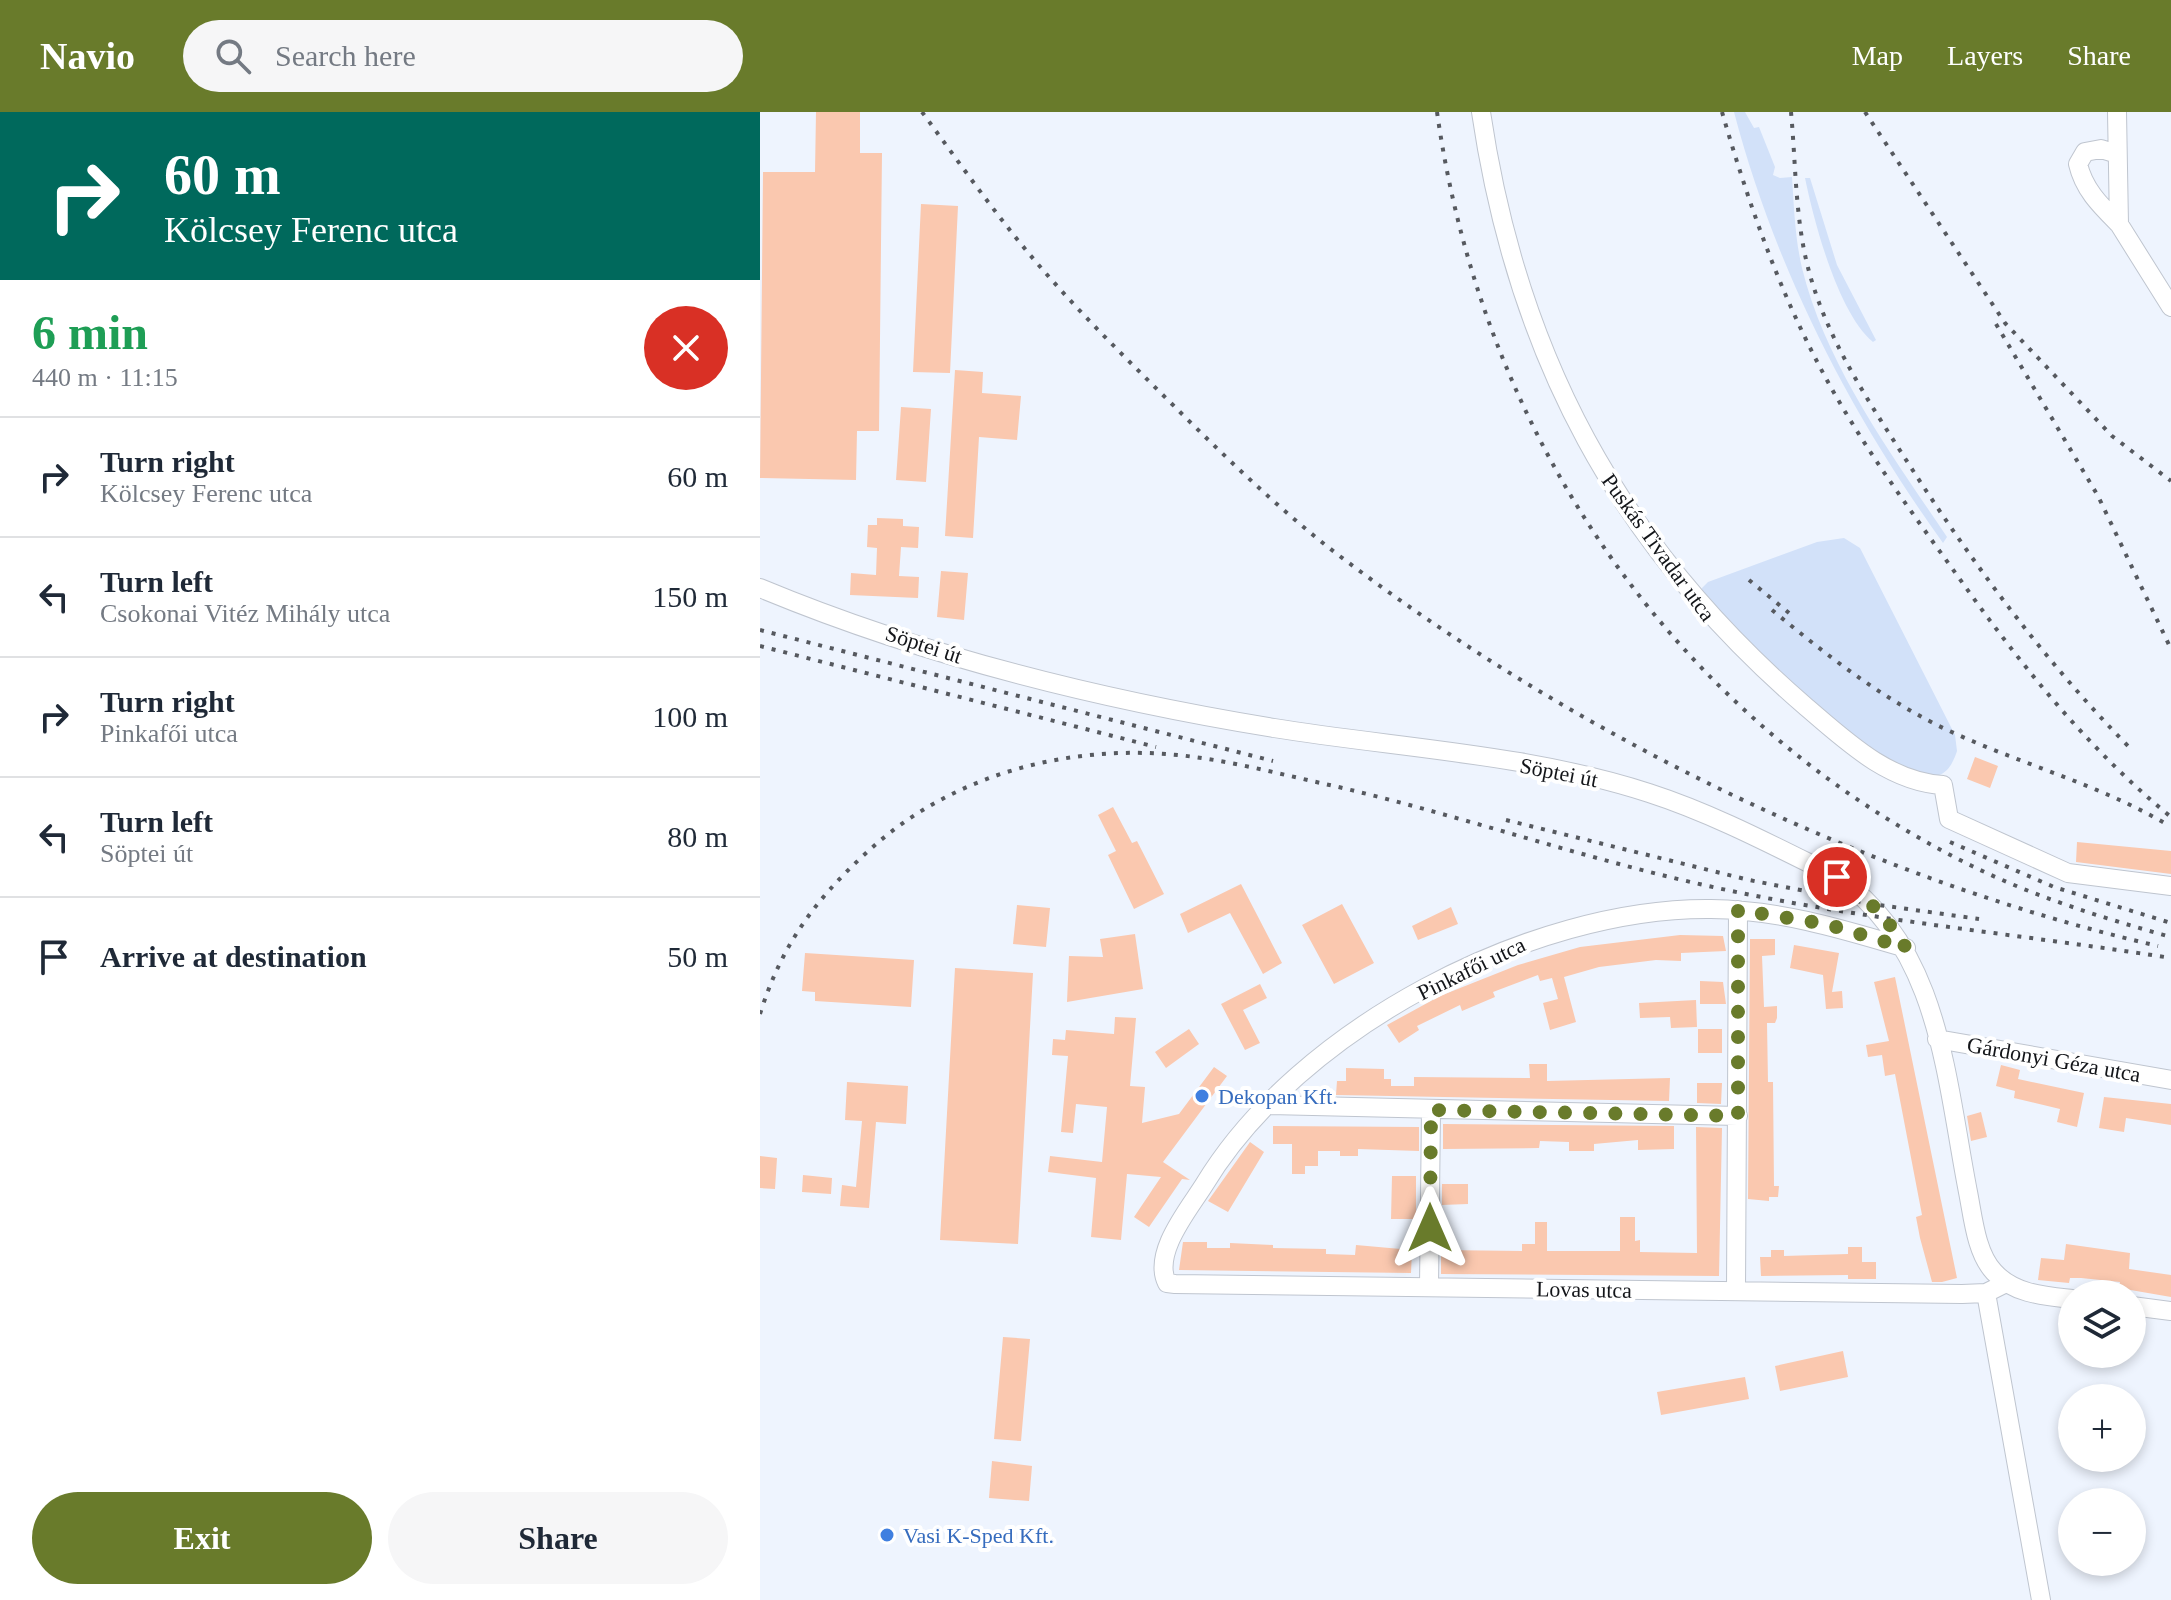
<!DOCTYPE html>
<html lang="en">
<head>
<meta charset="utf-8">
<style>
  :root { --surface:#fff; --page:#f6f6f7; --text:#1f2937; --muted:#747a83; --line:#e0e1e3; --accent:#697b2b }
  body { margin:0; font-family:"Times New Roman",serif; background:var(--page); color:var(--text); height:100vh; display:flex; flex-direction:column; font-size:30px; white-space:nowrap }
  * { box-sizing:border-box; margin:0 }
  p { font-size:26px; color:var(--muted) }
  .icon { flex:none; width:44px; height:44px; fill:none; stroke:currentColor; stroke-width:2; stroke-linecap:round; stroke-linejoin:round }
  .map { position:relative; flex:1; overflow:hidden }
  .panel { display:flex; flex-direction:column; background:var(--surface); width:760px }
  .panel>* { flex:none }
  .banner { background:#00695c; color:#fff; overflow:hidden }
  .tools { position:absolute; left:1298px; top:1168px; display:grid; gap:16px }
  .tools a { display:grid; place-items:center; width:88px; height:88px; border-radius:50%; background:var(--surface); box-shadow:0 4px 12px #0003; font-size:40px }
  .pin { position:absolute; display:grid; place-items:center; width:68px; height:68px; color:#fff; margin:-34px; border:4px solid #fff; border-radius:50%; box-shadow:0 2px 8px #0007 }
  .me { position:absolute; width:88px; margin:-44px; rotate:0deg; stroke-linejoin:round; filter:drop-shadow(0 0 6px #0008) }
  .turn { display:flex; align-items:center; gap:28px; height:168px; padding:0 32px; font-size:36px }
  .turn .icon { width:104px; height:104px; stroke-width:2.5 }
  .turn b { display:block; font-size:56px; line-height:68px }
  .round { display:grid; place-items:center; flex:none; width:84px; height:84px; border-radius:42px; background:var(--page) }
  .summary { display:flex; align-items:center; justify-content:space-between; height:136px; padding:0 32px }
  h1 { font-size:48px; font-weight:700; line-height:60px; color:#1e9e55 }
  .button { display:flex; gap:16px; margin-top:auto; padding:16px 32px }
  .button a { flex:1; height:92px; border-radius:48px; background:var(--accent); color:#fff; font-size:32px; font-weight:700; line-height:92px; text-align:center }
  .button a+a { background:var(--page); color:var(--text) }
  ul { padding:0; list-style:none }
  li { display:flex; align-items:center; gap:24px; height:120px; padding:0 32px; border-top:2px solid var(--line) }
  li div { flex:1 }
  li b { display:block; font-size:30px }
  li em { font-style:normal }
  header { display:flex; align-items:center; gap:48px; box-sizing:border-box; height:112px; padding:0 40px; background:var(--accent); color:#fff }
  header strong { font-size:38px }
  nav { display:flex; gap:44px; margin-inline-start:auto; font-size:28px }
  .search { width:560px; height:72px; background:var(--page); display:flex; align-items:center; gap:20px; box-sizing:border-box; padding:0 28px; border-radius:44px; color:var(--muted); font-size:30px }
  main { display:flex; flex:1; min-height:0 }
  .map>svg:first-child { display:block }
  .green { fill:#d2e1f9 }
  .building { fill:#fac8af }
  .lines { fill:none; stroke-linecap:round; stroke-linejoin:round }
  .minor-casing { stroke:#bfc5cf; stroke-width:20 }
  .minor { stroke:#fff; stroke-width:18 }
  .rail { stroke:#56595f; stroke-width:4; stroke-dasharray:4 8; stroke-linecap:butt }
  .route { stroke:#697b2b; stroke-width:14; stroke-dasharray:0 25.2 }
  .shop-dot { fill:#3f7fe0; stroke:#fff; stroke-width:3 }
  .labels { text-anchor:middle; stroke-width:8; stroke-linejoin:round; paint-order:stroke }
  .street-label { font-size:22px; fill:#131519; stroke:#fff }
  .shop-label { font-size:22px; fill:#366cbe; stroke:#fff; text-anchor:start }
</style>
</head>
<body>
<header>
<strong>Navio</strong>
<div class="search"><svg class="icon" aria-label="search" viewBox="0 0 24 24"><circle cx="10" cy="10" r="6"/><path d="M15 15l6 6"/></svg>Search here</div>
<nav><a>Map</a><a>Layers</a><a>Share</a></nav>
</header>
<main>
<section class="panel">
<div class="banner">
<div class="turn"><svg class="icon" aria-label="right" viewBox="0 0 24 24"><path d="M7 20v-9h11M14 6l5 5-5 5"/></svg><div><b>60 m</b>Kölcsey Ferenc utca</div></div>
</div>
<div class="summary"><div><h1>6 min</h1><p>440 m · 11:15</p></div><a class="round" style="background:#d93025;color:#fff"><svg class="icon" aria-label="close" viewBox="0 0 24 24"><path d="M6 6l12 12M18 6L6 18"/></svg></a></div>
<ul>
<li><svg class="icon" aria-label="right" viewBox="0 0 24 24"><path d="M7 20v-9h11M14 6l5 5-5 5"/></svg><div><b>Turn right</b><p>Kölcsey Ferenc utca</p></div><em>60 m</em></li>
<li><svg class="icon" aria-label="left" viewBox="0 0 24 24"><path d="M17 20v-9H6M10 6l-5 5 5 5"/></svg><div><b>Turn left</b><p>Csokonai Vitéz Mihály utca</p></div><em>150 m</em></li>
<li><svg class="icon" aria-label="right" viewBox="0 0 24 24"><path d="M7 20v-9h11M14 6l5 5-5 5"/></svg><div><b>Turn right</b><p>Pinkafői utca</p></div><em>100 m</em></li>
<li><svg class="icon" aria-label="left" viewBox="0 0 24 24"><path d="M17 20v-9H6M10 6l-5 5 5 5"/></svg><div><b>Turn left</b><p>Söptei út</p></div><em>80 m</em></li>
<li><svg class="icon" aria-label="arrive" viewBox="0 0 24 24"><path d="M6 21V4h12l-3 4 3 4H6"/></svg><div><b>Arrive at destination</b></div><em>50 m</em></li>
</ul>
<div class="button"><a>Exit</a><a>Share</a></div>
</section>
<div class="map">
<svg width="1411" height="1488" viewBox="0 0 1411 1488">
  <rect width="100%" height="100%" fill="#eef4fe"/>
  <path class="green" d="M974,0H985L994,16L999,15L1015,55L1013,63L1020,66L1032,65C1034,95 1035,126 1042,156C1066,254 1132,343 1187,425L1183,431C1089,300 1015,156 974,0Z
    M1045,66H1050L1077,153L1116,228L1113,230C1078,201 1054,110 1045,66Z
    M1084,426L1100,436L1195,623L1197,639C1194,648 1189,660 1179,663C1129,680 979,521 943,485L942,476L948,470L1057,430Z"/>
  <path class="building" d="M56,0H100V41H122L119,319H97L96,368L0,366L3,60H55Z
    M161,92L198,94L190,261L153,260Z
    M195,258L223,260L222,281L261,284L257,328L219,325L213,426L185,424Z
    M141,295L171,297L166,370L136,368Z
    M117,406L143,407V414L159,415L158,436L141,435L139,464L159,465L158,486L90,483L91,461L116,463L117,436L107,435L108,413H117Z
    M181,459L208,461L204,508L177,505Z
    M1215,645L1238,654L1230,676L1207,667Z
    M353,695L372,731L377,729L404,782L374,797L348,743L356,739L338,703Z
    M1317,730L1411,739V762L1316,750Z
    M481,772L522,851L503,862L470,801L428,821L420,802Z
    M582,792L614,851L574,872L542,813Z
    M257,793L290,796L286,835L253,832Z
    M691,795L698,812L658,828L652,814Z
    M375,822L383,877L307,890L309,844L343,845L340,827Z
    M920,823L963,824L966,839L921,841V849L896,848L839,855L804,865L816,910L790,918L783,891L798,887L792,866L780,869L778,863L733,880L735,885L702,899L700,893L657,914L659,918L639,931L627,913L680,884L758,853L820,835Z
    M990,827H1015V843L1002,844L1004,895L1017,894V906L1015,911H1007L1008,970H1013L1014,1074H1019L1018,1085H1009V1089L988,1087Z
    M1034,833L1079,841L1072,880L1082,879L1083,896L1066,897L1063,863L1030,856Z
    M45,841L154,848L151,895L55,889V880L42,879Z
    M195,856L273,861L258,1132L180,1128Z
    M1135,865L1197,1166L1182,1170H1172L1160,1126L1156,1105L1162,1103L1135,962L1125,964L1122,943L1108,945L1106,933L1129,929L1114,870Z
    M940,869L963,870L966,892H940Z
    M500,872L507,886L483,898L500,931L485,938L461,892Z
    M936,888L937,915L911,916L910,905L880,906L879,891Z
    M355,905L376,906L370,974L385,975L382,1011L419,1002L454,955L467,964L403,1050L430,1068L422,1067L389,1115L374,1105L401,1065L367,1062L361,1128L331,1125L336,1066L288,1060L290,1044L342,1050L347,995L316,992L313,1021L301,1020L308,944L292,943L293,927L305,928L306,918L354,922Z
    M429,917L439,932L406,956L395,940Z
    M938,917H962V941H938Z
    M769,952H787V969L910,966L909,989L576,983L577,969H586V956L624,957V967H631V974H654V965L770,966Z
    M1241,953L1260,958L1258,967L1324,981L1317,1015L1297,1010L1300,997L1254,986L1255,979L1236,974Z
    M87,970L148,974L146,1012L116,1010L109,1096L80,1094L82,1073L96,1075L102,1009L85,1008Z
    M937,971H962L961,992L937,991Z
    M1344,985L1411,992V1013L1366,1006L1364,1020L1339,1016Z
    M1221,1000L1227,1025L1211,1029L1207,1004Z
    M683,1012L914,1014V1037L878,1038V1028L834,1032V1039H809V1030L780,1029L779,1036L683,1037Z
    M513,1014L659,1015V1039L598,1037V1044H580V1039H558V1054H545V1062H532V1032H513Z
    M936,1015L962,1016L959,1164L681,1162V1138L762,1139V1132H775V1110H787V1139H860V1105H875V1129L880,1128V1140L937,1141Z
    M490,1030L504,1040L468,1100L448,1089Z
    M0,1044L17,1046L15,1077L0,1076Z
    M43,1063L72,1066L71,1082L42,1080Z
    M632,1064H656V1107H631Z
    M682,1072H708V1092L682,1093Z
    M423,1130H447V1136H470V1131L513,1133V1136L566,1137V1142L595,1143L596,1133L652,1138L651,1161L419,1158Z
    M1306,1132L1370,1141L1369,1157L1411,1163V1185L1359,1176L1360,1170L1321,1166H1310L1309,1171L1278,1168L1281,1146L1304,1148Z
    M1088,1135H1102V1150H1116V1167H1088V1163L1001,1164L1000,1145H1011V1138H1024V1144L1088,1142Z
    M243,1225L270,1227L261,1329L234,1327Z
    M1083,1239L1088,1265L1020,1279L1015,1254Z
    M985,1265L989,1287L901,1303L897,1280Z
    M232,1349L272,1354L269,1389L229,1386Z"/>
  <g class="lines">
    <defs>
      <path id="minor" d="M721,0C757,244 858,432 1044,593C1085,628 1128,670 1183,673L1189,707L1308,761L1411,774
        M1357,0L1359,112L1411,195
        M1357,42L1341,37L1325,40L1318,52C1324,78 1341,94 1359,112
        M0,476C161,543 342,588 514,616C638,636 769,642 889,681C954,702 1016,735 1077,765C1180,834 1186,968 1208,1080C1213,1105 1216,1141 1234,1160C1254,1182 1284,1184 1312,1187
        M1146,836C1082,817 1020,798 951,797C771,795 538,917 444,1073C429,1097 392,1141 407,1171L415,1172L1202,1182L1226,1181L1246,1171
        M1177,927L1411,968
        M508,993L978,1004
        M669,1175L671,998
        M976,1179L978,798
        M1226,1181L1281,1488
        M1372,1194L1411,1199"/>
    </defs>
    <use href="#minor" class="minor-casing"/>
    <use href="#minor" class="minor"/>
    <path class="rail" d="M162,0C201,53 240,109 283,158C328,210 378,258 427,307C480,359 533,410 593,454C827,629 1113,768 1398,834
      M677,0C723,326 914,607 1212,754C1275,785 1343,806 1411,825
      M962,0C989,93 1021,185 1068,270C1106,339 1153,402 1199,466C1261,553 1328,637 1411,705
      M1031,0C1036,53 1035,111 1050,163C1068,227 1105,284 1141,340C1208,445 1283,548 1371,637
      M1105,0L1245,211L1352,324L1411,369
      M1236,212L1338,384L1411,537
      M989,468L1029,501
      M1012,498C1064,541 1116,582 1177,613C1252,650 1335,670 1408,713
      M0,518L513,649
      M0,534L396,635
      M746,708L989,768L1112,792L1219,807
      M1190,730L1294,775L1411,811
      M0,902C21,835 53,790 105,742C185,667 296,634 406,642C462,646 519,662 574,674C695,702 813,743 935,771C1091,807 1252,821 1411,846"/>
  </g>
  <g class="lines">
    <path class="route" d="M670,1116L671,998L978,1004V798L1066,812L1146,836C1128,807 1106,784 1077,765"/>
  </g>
  <g class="shop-dot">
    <circle cx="442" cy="984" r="8"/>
    <circle cx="127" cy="1423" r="8"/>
  </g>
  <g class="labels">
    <g class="street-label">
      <text transform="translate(899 435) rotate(54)" y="8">Puskás Tivadar utca</text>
      <text transform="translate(164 532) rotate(18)" y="8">Söptei út</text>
      <text transform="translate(799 660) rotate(11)" y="8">Söptei út</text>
      <text transform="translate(711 856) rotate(-26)" y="8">Pinkafői utca</text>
      <text transform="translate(1294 947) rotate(10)" y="8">Gárdonyi Géza utca</text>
      <text transform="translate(824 1177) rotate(1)" y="8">Lovas utca</text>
    </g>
    <g class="shop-label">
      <text x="458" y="992">Dekopan Kft.</text>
      <text x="143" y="1431">Vasi K-Sped Kft.</text>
    </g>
  </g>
</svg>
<div class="tools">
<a><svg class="icon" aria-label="layers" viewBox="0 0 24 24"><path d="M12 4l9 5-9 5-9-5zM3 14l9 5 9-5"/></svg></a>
<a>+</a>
<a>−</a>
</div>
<div class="pin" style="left:1077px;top:765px;background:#d93025"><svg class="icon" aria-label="arrive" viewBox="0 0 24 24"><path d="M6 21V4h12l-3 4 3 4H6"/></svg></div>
<svg class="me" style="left:670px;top:1116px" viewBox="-20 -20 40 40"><path d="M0-17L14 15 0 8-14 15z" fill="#697b2b" stroke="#fff" stroke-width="4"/></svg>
</div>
</main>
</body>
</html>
